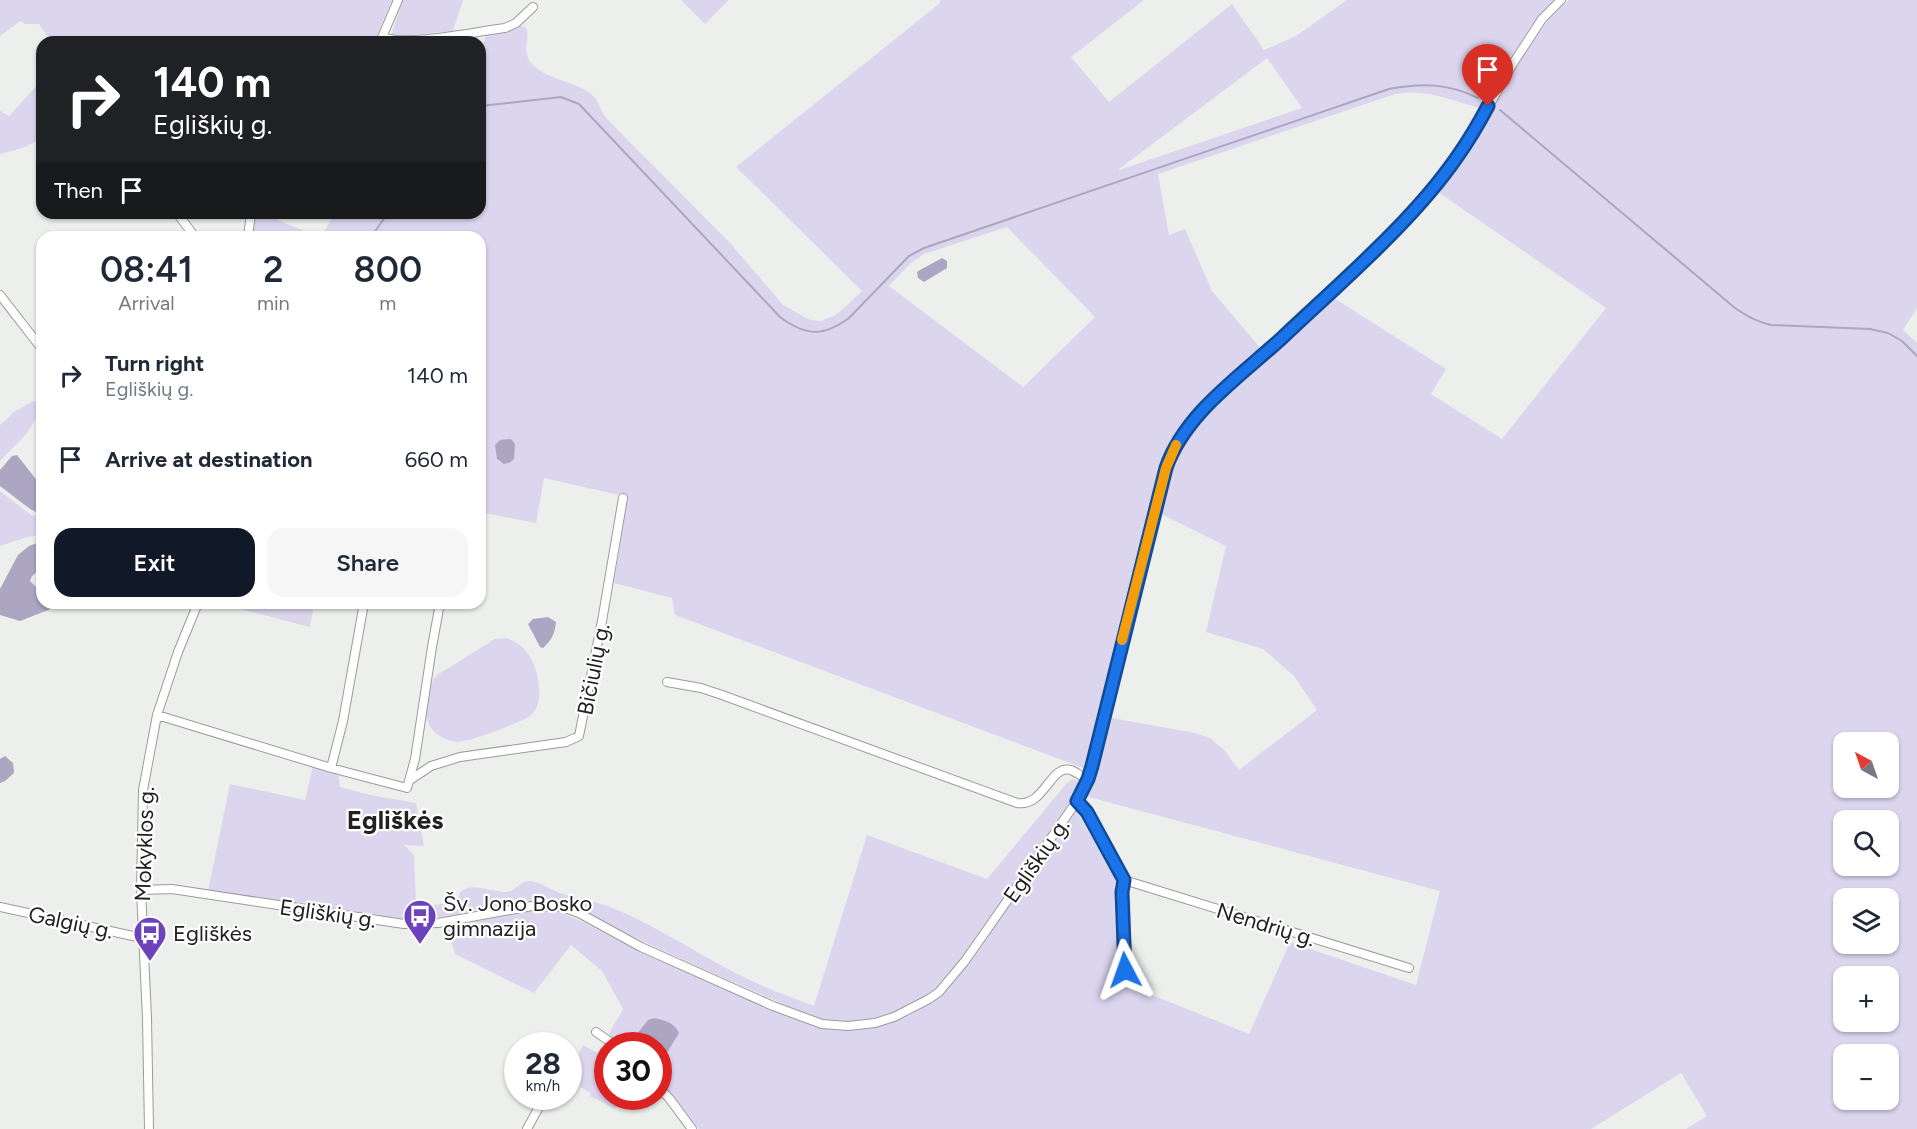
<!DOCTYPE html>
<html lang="en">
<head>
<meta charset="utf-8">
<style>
  :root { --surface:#fff; --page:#f6f6f7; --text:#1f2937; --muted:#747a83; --accent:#111827 }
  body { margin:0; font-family:Figtree,sans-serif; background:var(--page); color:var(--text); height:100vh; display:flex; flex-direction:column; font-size:22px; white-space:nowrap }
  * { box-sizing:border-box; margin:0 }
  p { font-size:20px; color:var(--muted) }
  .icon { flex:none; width:33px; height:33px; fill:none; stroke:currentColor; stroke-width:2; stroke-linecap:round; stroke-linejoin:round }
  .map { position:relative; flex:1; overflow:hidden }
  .sheet { position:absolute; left:36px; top:231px; width:450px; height:378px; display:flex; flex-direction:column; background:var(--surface); border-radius:18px; box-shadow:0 2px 4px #0004 }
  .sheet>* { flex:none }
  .top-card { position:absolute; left:36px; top:36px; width:450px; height:183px; border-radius:18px; box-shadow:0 2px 4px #0004; background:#202124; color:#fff; overflow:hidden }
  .needle { width:39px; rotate:320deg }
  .tools { position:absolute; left:1833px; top:732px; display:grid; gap:12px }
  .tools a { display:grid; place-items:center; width:66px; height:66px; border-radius:12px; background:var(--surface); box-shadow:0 2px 4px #0004; font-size:30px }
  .speed { position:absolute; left:504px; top:1032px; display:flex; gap:12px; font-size:30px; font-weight:700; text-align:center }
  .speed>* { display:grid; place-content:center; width:78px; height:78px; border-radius:50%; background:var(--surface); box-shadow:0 2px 4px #0004; line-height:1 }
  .speed small { font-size:15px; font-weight:400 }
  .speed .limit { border:9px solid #d22; background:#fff; color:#111 }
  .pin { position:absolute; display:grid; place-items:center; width:51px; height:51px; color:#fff; margin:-62px -26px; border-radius:50% 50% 50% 0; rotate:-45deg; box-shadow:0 0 6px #0007 }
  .pin .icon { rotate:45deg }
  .me { position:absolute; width:66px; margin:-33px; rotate:356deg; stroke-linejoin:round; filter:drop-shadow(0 0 4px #0008) }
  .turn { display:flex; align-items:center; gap:21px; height:126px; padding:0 18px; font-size:27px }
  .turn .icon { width:78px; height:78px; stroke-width:2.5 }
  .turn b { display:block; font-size:42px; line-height:51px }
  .then { display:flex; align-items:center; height:57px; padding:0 18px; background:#0003; gap:12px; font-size:22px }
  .eta { display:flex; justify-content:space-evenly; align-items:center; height:102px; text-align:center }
  .eta b { font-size:36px; font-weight:600; line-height:42px }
  .action { display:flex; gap:12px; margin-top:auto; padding:12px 18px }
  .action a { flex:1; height:69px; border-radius:18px; background:var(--accent); color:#fff; font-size:24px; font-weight:600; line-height:69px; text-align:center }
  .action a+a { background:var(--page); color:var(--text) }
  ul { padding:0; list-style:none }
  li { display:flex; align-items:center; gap:18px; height:84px; padding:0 18px }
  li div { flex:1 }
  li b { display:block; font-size:22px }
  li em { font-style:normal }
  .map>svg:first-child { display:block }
  .green { fill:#dbd6ee; fill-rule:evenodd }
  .water { fill:#aca6c3 }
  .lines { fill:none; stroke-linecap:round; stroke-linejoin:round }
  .stream { stroke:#aca6c3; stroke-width:2 }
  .street-casing { stroke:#9a9c9a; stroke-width:10 }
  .street { stroke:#fff; stroke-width:8 }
  .route-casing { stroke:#114b97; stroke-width:15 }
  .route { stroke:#1a73e8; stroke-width:10 }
  .slow { stroke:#f59e0b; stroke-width:10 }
  .labels { text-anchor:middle; stroke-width:4.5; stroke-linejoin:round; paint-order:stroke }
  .street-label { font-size:22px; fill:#202120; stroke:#fff }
  .poi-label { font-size:22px; fill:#202120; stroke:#fff; text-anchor:start }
  .quarter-label { font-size:26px; font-weight:bold; fill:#202120; stroke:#fff }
</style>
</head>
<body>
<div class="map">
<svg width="1917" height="1129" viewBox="0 0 1917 1129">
  <rect width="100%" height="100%" fill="#edefed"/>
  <path class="green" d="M0,0H392L374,42H52L39,24H25L20,21L0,36Z
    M403,0H463L453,31L400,36L395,42H387L391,35Z
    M681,0H729L705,24Z
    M940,0H1144L1071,57L1109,102L1232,4L1264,50L1296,36L1347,0H1554L1540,14L1485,96L1480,108C1452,100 1424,88 1395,94L1158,174L1169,235L1185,229L1212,291L1263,351C1227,383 1188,412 1166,456L1097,715L1086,769L675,615L672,598L614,583L628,497L544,478L536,523L480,512V237H252L255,213H260L320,237L336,213H480V54L486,35L504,33L520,25L526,28C530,38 523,49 529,60C542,80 574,80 591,94C599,100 600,110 606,118L731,244L783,305L810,320L820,321L834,316L843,309L862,291L736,167L940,3ZM1267,58L1302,108L1119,170V169ZM1007,227L1095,317L1023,387L889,286L911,263L924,254ZM495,445L514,459L507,464L498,461Z
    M1569,0H1917V308L1903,330L1917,343V1129H1686L1707,1116L1681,1073L1591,1129H699L659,1082L658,1046L622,1045L609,1034L623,1009L602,971L571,945L534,993L455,954L447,928L513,913L532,910L557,911L586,923L646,955L819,1027C858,1036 902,1024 935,999C946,991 955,980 964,969L1049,844L1076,810L1115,877L1120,982L1249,1034L1290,942L1416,985L1440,891L1085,796L1094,777L1106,717L1195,733L1210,738L1224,750L1239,770L1317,710L1294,676L1263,649L1206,632L1226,546L1159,513L1172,465L1186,435L1211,409L1332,297L1446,369L1431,394L1502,439L1606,308L1438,192C1464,160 1484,124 1505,88C1524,54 1539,26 1569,0ZM1844,742H1888V788H1844ZM1844,820H1888V866H1844ZM1844,898H1888V944H1844ZM1844,976H1888V1022H1844ZM1844,1054H1888V1100H1844Z
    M42,80C42,93 46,132 36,141C27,148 11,151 0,154V111L9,116Z
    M33,401L39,403C39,427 15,445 0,461V425L14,412Z
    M0,491L31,515L42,517V535L27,537L0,546Z
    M217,603H314L310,627Z
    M506,638C526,645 534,659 538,678C540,691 541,708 530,716C520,723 467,743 457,742C437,740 423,724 426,705C427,694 428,684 437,675C441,672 447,669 452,666C466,657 480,648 495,639Z
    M313,766L338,773L340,787L370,795L416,803L424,846L404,845L414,855L416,902L413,908L457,902C460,876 489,892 506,892C517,891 520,880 530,881C538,881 551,890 560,893C577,898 595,901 613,908C662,928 706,960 754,982C773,991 794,998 814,1006L867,835L987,879L1066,784L1073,779L1076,780L1080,785L1075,796L957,965C949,975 941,985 932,993C906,1013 863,1026 830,1022C819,1020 809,1016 799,1011C743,986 687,963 632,936C602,922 576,904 543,902C509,899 473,913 439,917C419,920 400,918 380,917L208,891L230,784L305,800Z
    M583,1045L607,1058L608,1096L622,1097L615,1109L590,1096L591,1093L569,1081V1073Z"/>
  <path class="water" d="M942,258L947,261V268L924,282L918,278L917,272L920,270Z
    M511,439L515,444L514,459L509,463L504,464L497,459L495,445L500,440Z
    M17,455L42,487V515L30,509L0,486V470L12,456Z
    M42,541V568L32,576L30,581L37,588H42V603H66L20,621L0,615V589L18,555L29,546Z
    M548,617L556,622C555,633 552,640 543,648L540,647L528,624L533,619Z
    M5,756L13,763L14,773L5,781L0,783V759Z
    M654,1018C664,1020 674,1022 679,1033L665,1056L659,1060L658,1046L638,1045L633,1039L648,1020Z"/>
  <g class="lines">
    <path class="stream" d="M480,106L561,97L579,104L781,318C807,336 823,337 849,318L909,256L924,248L1389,89C1422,83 1448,83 1478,98
      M1500,110L1735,308C1747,316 1757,322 1771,325L1870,329L1888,333L1902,341L1917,356
      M371,237L388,213"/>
    <defs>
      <path id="street" d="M383,37C405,47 479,31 505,28L516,23L533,7
        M380,42L398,0
        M177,213L195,237
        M248,237L251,213
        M0,295L42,349
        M667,682L701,688L722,695L1017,803C1045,807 1050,764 1071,770C1076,772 1082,777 1088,779
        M157,715L331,768L407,788L415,759L432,647L440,603
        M331,768L343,721L364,603
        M410,780L431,766L460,757L566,742L579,736L602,621L623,498
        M1077,801L1087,812L1124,880L1122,892L1125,970
        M1124,880L1409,968
        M141,890L172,889L404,924L438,923L532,906L562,907L579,913L641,947L773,1006L822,1024L848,1026L875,1023L894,1017L929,999L939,992L965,961L1077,801L1088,779L1166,468C1175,442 1188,427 1206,407L1389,235L1436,184L1457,158L1477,127L1512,65L1542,19L1561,0
        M0,907L142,938
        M596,1032L616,1046
        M658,1087L669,1098L692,1129
        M149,1129L147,1018L141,890L143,790L157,715L178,652L198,603
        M527,1129L545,1096"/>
    </defs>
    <use href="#street" class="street-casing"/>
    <use href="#street" class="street"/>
  </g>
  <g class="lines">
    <defs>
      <path id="route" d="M1125,970L1122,892L1124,880L1087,812L1077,801L1088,779L1092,766L1166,468C1185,413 1241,376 1283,337C1341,282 1412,222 1457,157C1469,140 1479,123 1488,106"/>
    </defs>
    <use href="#route" class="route-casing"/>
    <use href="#route" class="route"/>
    <path class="slow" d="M1122,640L1166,468L1176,445"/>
  </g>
  <defs>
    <symbol id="bus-pin" viewBox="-11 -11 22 30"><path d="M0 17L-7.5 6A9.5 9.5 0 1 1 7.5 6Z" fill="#6d43bb" stroke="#fff"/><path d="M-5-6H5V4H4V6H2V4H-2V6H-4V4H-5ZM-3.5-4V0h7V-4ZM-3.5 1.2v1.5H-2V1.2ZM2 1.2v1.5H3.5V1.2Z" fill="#fff"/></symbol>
  </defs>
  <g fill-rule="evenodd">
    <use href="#bus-pin" x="401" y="897" width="38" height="52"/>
    <use href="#bus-pin" x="131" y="914" width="38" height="52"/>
  </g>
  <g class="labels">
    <g class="street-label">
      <text transform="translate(593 669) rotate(-79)" y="8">Bičiulių g.</text>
      <text transform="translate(144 844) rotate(-88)" y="8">Mokyklos g.</text>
      <text transform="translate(1036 860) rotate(-55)" y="8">Egliškių g.</text>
      <text transform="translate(328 913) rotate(8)" y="8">Egliškių g.</text>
      <text transform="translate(71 922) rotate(12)" y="8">Galgių g.</text>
      <text transform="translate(1266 924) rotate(17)" y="8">Nendrių g.</text>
    </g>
    <g class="poi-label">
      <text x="443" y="911">Šv. Jono Bosko<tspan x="443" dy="25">gimnazija</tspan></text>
      <text x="173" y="941">Egliškės</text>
    </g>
    <g class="quarter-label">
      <text x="395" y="829">Egliškės</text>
    </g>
  </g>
</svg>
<div class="tools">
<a><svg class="needle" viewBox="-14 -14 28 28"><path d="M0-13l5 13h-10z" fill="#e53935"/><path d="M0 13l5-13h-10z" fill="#747a83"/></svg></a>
<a><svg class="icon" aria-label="search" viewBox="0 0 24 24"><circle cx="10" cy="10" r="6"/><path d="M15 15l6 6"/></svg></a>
<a><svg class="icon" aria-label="layers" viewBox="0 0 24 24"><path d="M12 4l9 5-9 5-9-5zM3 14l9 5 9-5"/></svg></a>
<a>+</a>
<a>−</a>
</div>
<div class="speed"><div>28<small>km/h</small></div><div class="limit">30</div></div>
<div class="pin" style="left:1488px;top:106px;background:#d93025"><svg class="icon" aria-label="arrive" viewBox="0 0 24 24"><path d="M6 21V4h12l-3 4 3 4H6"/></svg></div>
<svg class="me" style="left:1125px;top:970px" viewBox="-20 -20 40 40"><path d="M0-17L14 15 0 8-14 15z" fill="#1a73e8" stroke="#fff" stroke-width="4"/></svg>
<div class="top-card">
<div class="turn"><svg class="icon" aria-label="right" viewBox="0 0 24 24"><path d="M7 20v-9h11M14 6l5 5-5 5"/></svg><div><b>140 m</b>Egliškių g.</div></div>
<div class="then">Then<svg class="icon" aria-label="arrive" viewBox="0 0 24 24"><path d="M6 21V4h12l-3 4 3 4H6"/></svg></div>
</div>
<section class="sheet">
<div class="eta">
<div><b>08:41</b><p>Arrival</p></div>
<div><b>2</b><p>min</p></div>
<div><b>800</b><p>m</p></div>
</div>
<ul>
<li><svg class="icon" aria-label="right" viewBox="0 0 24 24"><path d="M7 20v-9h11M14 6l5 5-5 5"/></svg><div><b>Turn right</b><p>Egliškių g.</p></div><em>140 m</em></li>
<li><svg class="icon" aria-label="arrive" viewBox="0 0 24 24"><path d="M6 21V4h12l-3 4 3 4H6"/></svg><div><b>Arrive at destination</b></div><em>660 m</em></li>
</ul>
<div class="action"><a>Exit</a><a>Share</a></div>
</section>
</div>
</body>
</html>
